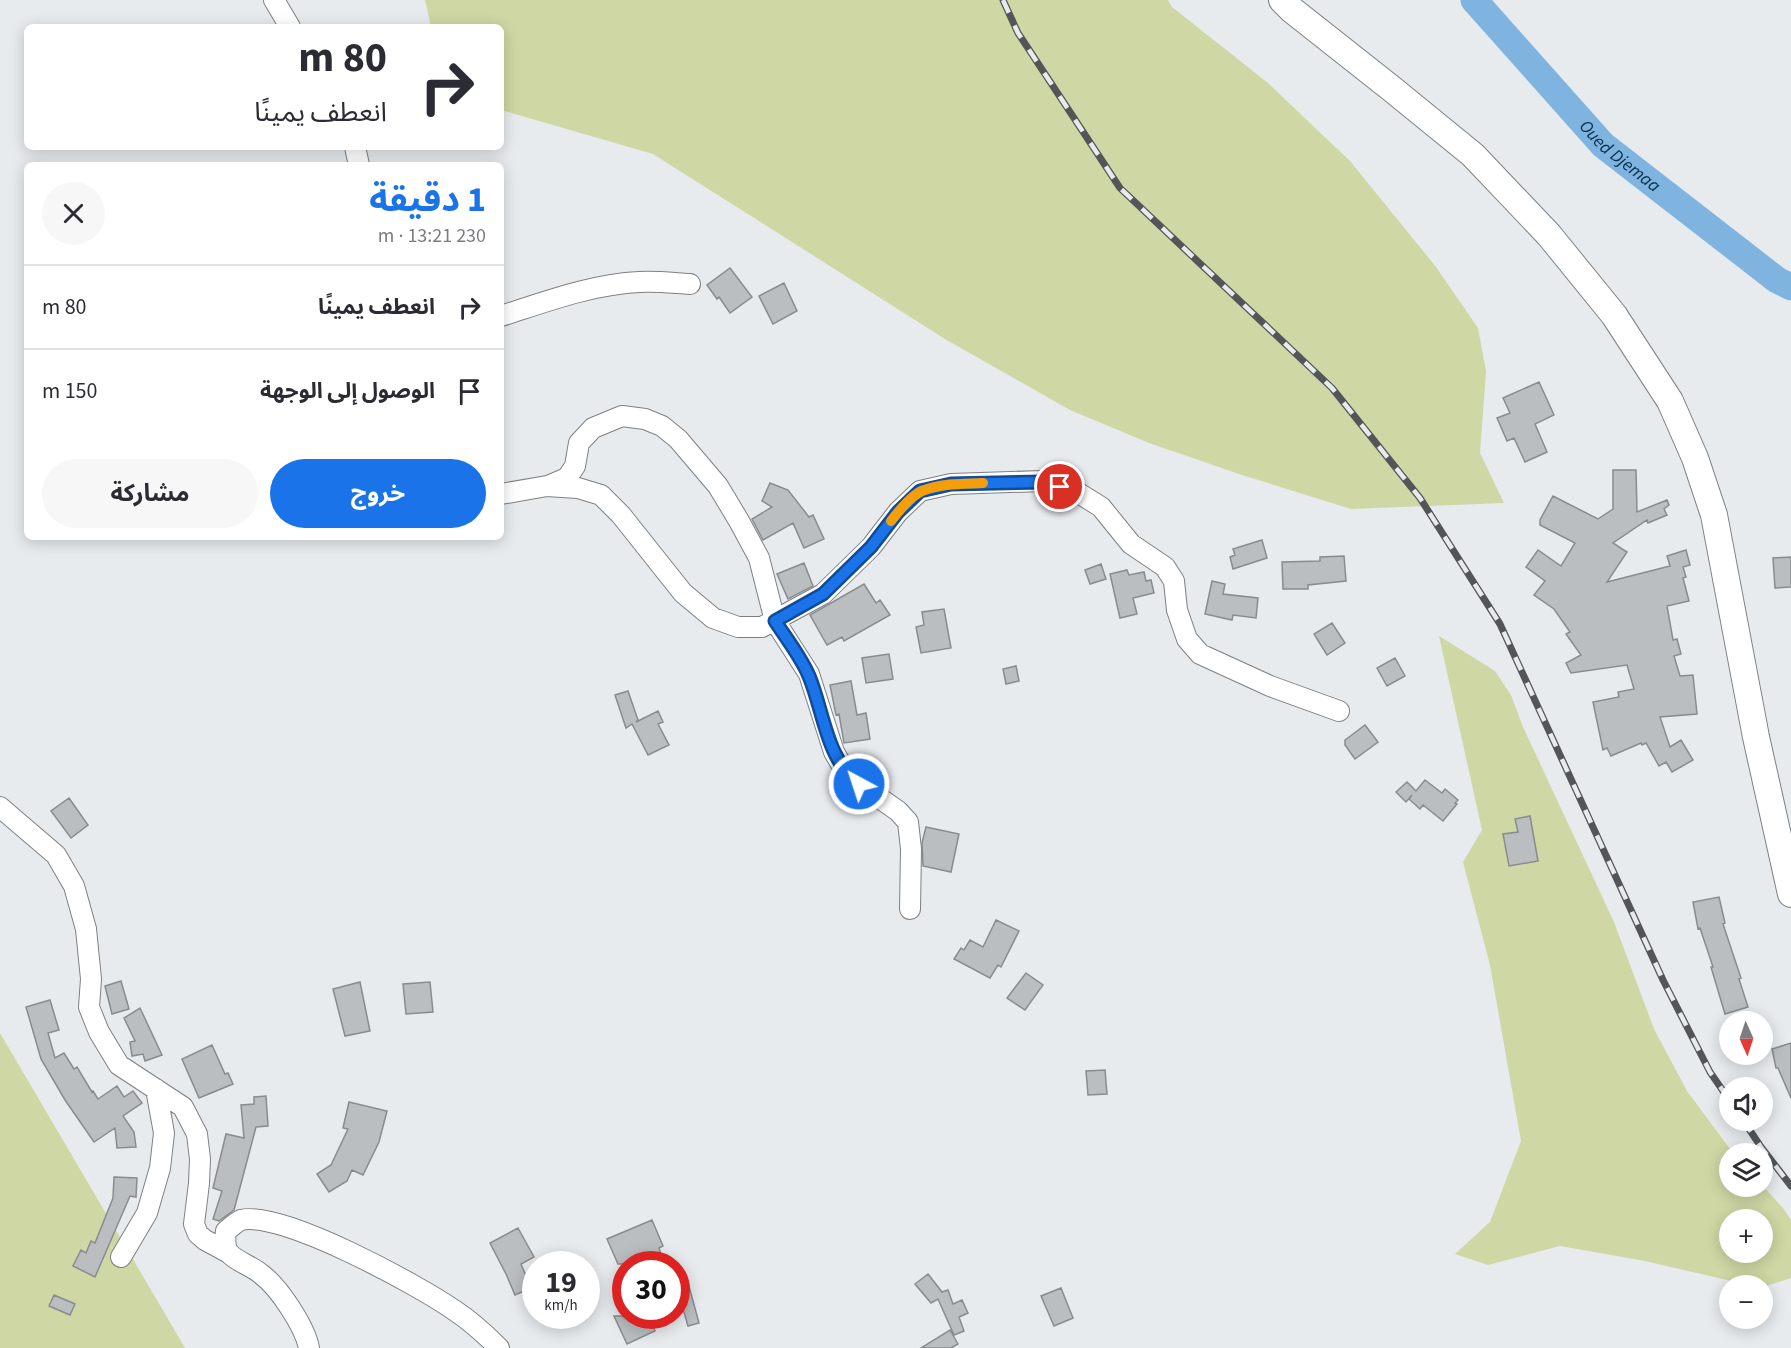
<!DOCTYPE html>
<html lang="ar">
<head>
<meta charset="utf-8">
<style>
  :root { --surface:#fff; --page:#f7f7f7; --text:#2b2b33; --muted:#7c7c81; --line:#e1e1e2; --accent:#1a73e8 }
  body { margin:0; font-family:"Source Sans 3","Noto Sans Arabic",sans-serif; background:var(--page); color:var(--text); direction:rtl; height:100vh; display:flex; flex-direction:column; font-size:22px; white-space:nowrap }
  * { box-sizing:border-box; margin:0 }
  p { font-size:20px; color:var(--muted) }
  .icon { flex:none; width:33px; height:33px; fill:none; stroke:currentColor; stroke-width:2; stroke-linecap:round; stroke-linejoin:round }
  .map { position:relative; flex:1; overflow:hidden; direction:ltr }
  .drawer { position:absolute; left:24px; top:162px; width:480px; height:378px; display:flex; flex-direction:column; background:var(--surface); border-radius:9px; box-shadow:0 3px 15px #0003; direction:rtl }
  .drawer>* { flex:none }
  .top-card { position:absolute; left:24px; top:24px; width:480px; height:126px; border-radius:9px; box-shadow:0 3px 15px #0003; direction:rtl; background:#fff; color:var(--text); overflow:hidden }
  .needle { width:39px; rotate:177deg }
  .fabs { position:absolute; left:1719px; top:1011px; display:grid; gap:12px }
  .fabs a { display:grid; place-items:center; width:54px; height:54px; border-radius:50%; background:var(--surface); box-shadow:0 3px 15px #0003; font-size:30px }
  .speed { position:absolute; left:522px; top:1251px; display:flex; gap:12px; font-size:30px; font-weight:700; text-align:center }
  .speed>* { display:grid; place-content:center; width:78px; height:78px; border-radius:50%; background:var(--surface); box-shadow:0 3px 15px #0003; line-height:1 }
  .speed small { font-size:15px; font-weight:400 }
  .speed .limit { border:9px solid #d22; background:#fff; color:#111 }
  .pin { position:absolute; display:grid; place-items:center; width:51px; height:51px; color:#fff; margin:-26px; border:3px solid #fff; border-radius:50%; box-shadow:0 2px 6px #0007 }
  .me { position:absolute; width:66px; margin:-33px; rotate:320deg; stroke-linejoin:round; filter:drop-shadow(0 0 4px #0008) }
  .turn { display:flex; align-items:center; gap:21px; height:126px; padding:0 18px; font-size:27px }
  .turn .icon { width:78px; height:78px; stroke-width:2.5 }
  .turn b { display:block; font-size:42px; line-height:51px }
  .round { display:grid; place-items:center; flex:none; width:63px; height:63px; border-radius:32px; background:var(--page) }
  .overview { display:flex; align-items:center; justify-content:space-between; height:102px; padding:0 18px }
  h1 { font-size:36px; font-weight:700; line-height:45px; color:var(--accent) }
  .action { display:flex; gap:12px; margin-top:auto; padding:12px 18px }
  .action a { flex:1; height:69px; border-radius:36px; background:var(--accent); color:#fff; font-size:24px; font-weight:700; line-height:69px; text-align:center }
  .action a+a { background:var(--page); color:var(--text) }
  ul { padding:0; list-style:none }
  li { display:flex; align-items:center; gap:18px; height:84px; padding:0 18px; border-top:2px solid var(--line) }
  li div { flex:1 }
  li b { display:block; font-size:22px }
  li em { font-style:normal }
  .map>svg:first-child { display:block }
  .green { fill:#cfd7a4; fill-rule:evenodd }
  .lines { fill:none; stroke-linecap:round; stroke-linejoin:round }
  .river { stroke:#7fb4e0; stroke-width:27 }
  .building { fill:#babec1; stroke:#888c8f; stroke-width:1.5 }
  .minor-casing { stroke:#7d8083; stroke-width:22 }
  .major-casing { stroke:#7d8083; stroke-width:28 }
  .minor { stroke:#fff; stroke-width:20 }
  .major { stroke:#fff; stroke-width:26 }
  .rail-casing { stroke:#545558; stroke-width:7 }
  .rail { stroke:#e7ebee; stroke-width:4.5; stroke-dasharray:14; stroke-linecap:butt }
  .route-casing { stroke:#114b97; stroke-width:15 }
  .route { stroke:#1a73e8; stroke-width:10 }
  .slow { stroke:#f59e0b; stroke-width:10 }
  .labels { text-anchor:middle; stroke-width:4.5; stroke-linejoin:round; paint-order:stroke }
  .water-label { font-size:18px; font-style:italic; fill:#042f4b; stroke:#e7ebee }
</style>
</head>
<body>
<div class="map">
<svg width="1791" height="1348" viewBox="0 0 1791 1348">
  <rect width="100%" height="100%" fill="#e7ebee"/>
  <path class="green" d="M425,0H1168L1172,7L1268,83L1350,161L1436,267L1478,328L1486,371L1480,453L1504,503L1351,509L1242,475L1149,443L1070,410L945,339L653,154L501,110V27H431Z
    M1439,636L1495,671L1511,695L1523,727L1614,922L1654,1029L1687,1091L1733,1153L1730,1154V1186H1763L1783,1208L1791,1220V1278L1763,1287L1762,1286L1749,1285L1645,1261L1560,1246L1488,1265L1455,1254L1490,1222L1521,1141L1490,965L1463,862L1482,830ZM1730,1220H1762V1252H1730Z
    M0,1033L178,1336L185,1348H0Z"/>
  <g class="lines">
    <path class="river" id="s1" d="M1474,0L1603,145L1777,280L1791,287"/>
  </g>
  <path class="building" d="M730,268L752,297L730,313L719,297L717,299L707,285Z
    M784,283L797,311L773,324L759,296Z
    M1539,382L1554,415L1535,424L1547,452L1525,462L1514,438L1507,441L1497,418L1510,413L1503,398Z
    M1613,470H1636L1637,512L1667,500L1669,505L1664,509L1667,515L1648,523L1647,520L1613,543L1627,552L1607,582L1670,566L1667,556L1686,550L1690,565L1683,567L1686,577L1683,578L1689,601L1667,606L1673,640L1677,639L1681,654L1674,656L1680,676L1693,675L1697,714L1660,717L1670,747L1681,740L1693,760L1672,772L1666,762L1659,766L1646,743L1642,745L1641,743L1611,756L1607,748L1603,750L1593,702L1619,697L1618,692L1634,689L1627,665L1571,673L1566,663L1581,655L1566,634L1570,632L1554,609L1534,595L1545,581L1526,567L1538,550L1561,566L1575,543L1540,525V520L1553,496L1598,519L1613,509Z
    M770,483L788,490L809,517L813,515L824,539L804,548L793,523L763,540L752,519L772,507L762,501Z
    M1262,540L1267,558L1233,569L1230,557L1235,555L1233,549Z
    M1344,556L1346,581L1308,585V589H1283L1282,562L1320,561V557Z
    M1791,557V587L1775,588L1773,558Z
    M804,563L813,586L788,599L777,574Z
    M1101,564L1106,579L1090,584L1085,570Z
    M1127,570L1129,575L1144,572L1146,581L1151,580L1154,593L1133,598L1137,614L1120,618L1110,574Z
    M1212,581L1225,584L1223,594L1258,598L1256,618L1233,615L1232,620L1205,614Z
    M864,584L876,603L880,600L890,615L844,641L842,637L827,645L810,615Z
    M944,609L951,648L921,653L916,627L924,625L922,612Z
    M1332,623L1345,643L1327,655L1314,634Z
    M889,654L893,679L866,683L862,658Z
    M1395,658L1405,676L1387,686L1377,668Z
    M1016,666L1019,681L1006,684L1003,669Z
    M851,681L857,715L866,713L870,739L844,743L839,714L836,715L830,685Z
    M628,691L638,720L636,722L658,711L663,722L658,724L669,745L648,755L632,724L626,728L615,695Z
    M1365,725L1378,742L1355,759L1345,745V740Z
    M1425,780L1442,793L1445,789L1458,800L1455,803L1457,804L1443,821L1423,805L1420,809L1409,799L1412,795L1406,802L1396,792L1407,782L1416,791Z
    M69,798L88,825L71,838L51,811Z
    M1530,816L1538,861L1509,866L1503,834L1518,832L1515,819Z
    M926,827L959,834L951,872L923,866L922,843Z
    M1719,897L1725,923L1723,924L1741,978L1739,979L1748,1007L1725,1014L1711,967H1713L1700,928L1698,929L1693,902Z
    M996,920L1019,931L1001,967L998,965L990,978L954,959L961,948L964,950L970,940L983,947Z
    M1026,973L1043,985L1025,1010L1007,998Z
    M121,981L129,1009L112,1014L105,986Z
    M360,982L370,1031L345,1036L333,989Z
    M430,982L433,1012L406,1014L403,984Z
    M50,1000L59,1030L48,1033L55,1058L64,1053L74,1069L77,1067L92,1092L93,1091L98,1099L117,1086L124,1097L133,1091L142,1103L123,1116L134,1132L136,1147L117,1148L115,1128L94,1142L65,1100L41,1059L26,1007Z
    M140,1008L162,1055L145,1061L143,1054L132,1056L130,1042L135,1041L124,1018Z
    M1791,1043V1098L1778,1068H1776L1772,1049Z
    M212,1045L225,1074L228,1073L233,1084L199,1098L182,1059Z
    M1105,1070L1107,1094L1088,1095L1086,1071Z
    M266,1096L268,1126L256,1127L234,1210L219,1221L213,1219L222,1191L213,1188L226,1134L244,1138L241,1105L254,1104V1097Z
    M349,1102L387,1111L379,1142L363,1175L352,1170L347,1181L329,1192L317,1174L331,1165L348,1129L343,1128Z
    M114,1177L137,1178L136,1197L130,1196L95,1277L73,1266L81,1250L86,1253L91,1241L95,1243L113,1198Z
    M652,1220L663,1246L659,1248L664,1264H618L607,1239Z
    M518,1228L534,1257L521,1264L531,1288L515,1295L506,1274L490,1243Z
    M928,1274L942,1292L948,1290L953,1304L962,1300L968,1313L959,1317L964,1331L954,1335L938,1299L931,1303L915,1284Z
    M687,1279L699,1323L688,1326L676,1285V1282Z
    M1061,1288L1073,1318L1054,1326L1041,1296Z
    M54,1295L75,1304L70,1315L49,1306Z
    M614,1316H648L655,1331L627,1344Z
    M950,1330L958,1344L951,1348H921Z"/>
  <g class="lines">
    <defs>
      <path id="minor" d="M274,0L290,27
        M355,147L359,165
        M501,316C545,302 593,284 639,282C656,281 673,283 690,284
        M548,486L567,478L575,466L579,443L593,428L622,416L645,419L662,426L678,439L718,486L739,521L759,558L775,621L809,674L834,752L848,776L898,811L908,822L911,849L910,909
        M501,494L547,486L578,488L601,495L621,515L683,593L713,618L738,627H762L823,594L871,547L898,512L920,491L951,484L1043,481L1077,492L1101,507L1131,544L1165,567L1174,581L1177,610L1187,639L1200,654L1270,686L1339,711
        M0,807L56,855L74,886L86,929L91,979L89,1007L99,1032L119,1065L183,1107L197,1134L200,1159L199,1183L194,1224L198,1234L205,1240L229,1253
        M121,1257L147,1213L160,1168L164,1133L156,1089
        M309,1348C305,1327 279,1287 261,1274C252,1266 237,1262 229,1253C224,1247 225,1239 226,1231C230,1228 236,1222 241,1220C281,1210 418,1285 454,1310C471,1321 485,1334 499,1348"/>
      <path id="major" d="M1282,0L1292,10L1392,89L1473,155L1549,235L1614,315L1670,401L1695,458L1714,515L1756,737L1791,894"/>
    </defs>
    <use href="#minor" class="minor-casing"/>
    <use href="#major" class="major-casing"/>
    <use href="#minor" class="minor"/>
    <use href="#major" class="major"/>
    <defs>
      <path id="rail" d="M1003,0L1018,33L1120,188L1332,388L1420,498L1500,624L1663,980L1710,1072L1730,1101
        M1743,1120L1761,1147L1791,1186"/>
    </defs>
    <use href="#rail" class="rail-casing"/>
    <use href="#rail" class="rail"/>
  </g>
  <g class="lines">
    <defs>
      <path id="route" d="M859,784C826,759 824,712 809,676C801,657 786,638 775,621L823,594L871,547L898,512L920,491L951,484L1043,482L1060,487"/>
    </defs>
    <use href="#route" class="route-casing"/>
    <use href="#route" class="route"/>
    <path class="slow" d="M891,521C898,512 912,495 922,491C941,483 963,484 983,483"/>
  </g>
  <g class="labels">
    <g class="water-label">
      <text dy="6" stroke="none"><textPath href="#s1" startOffset="214">Oued Djemaa</textPath></text>
    </g>
  </g>
</svg>
<div class="fabs">
<a><svg class="needle" viewBox="-14 -14 28 28"><path d="M0-13l5 13h-10z" fill="#e53935"/><path d="M0 13l5-13h-10z" fill="#7c7c81"/></svg></a>
<a><svg class="icon" aria-label="sound" viewBox="0 0 24 24"><path d="M4 9h4l5-4v14l-5-4H4zM17 9q2 3 0 6"/></svg></a>
<a><svg class="icon" aria-label="layers" viewBox="0 0 24 24"><path d="M12 4l9 5-9 5-9-5zM3 14l9 5 9-5"/></svg></a>
<a>+</a>
<a>−</a>
</div>
<div class="speed"><div>19<small>km/h</small></div><div class="limit">30</div></div>
<div class="pin" style="left:1060px;top:487px;background:#d93025"><svg class="icon" aria-label="arrive" viewBox="0 0 24 24"><path d="M6 21V4h12l-3 4 3 4H6"/></svg></div>
<svg class="me" style="left:859px;top:784px" viewBox="-20 -20 40 40"><circle r="17" fill="#1a73e8" stroke="#fff" stroke-width="3"/><path d="M0-11L8 9 0 5-8 9z" fill="#fff"/></svg>
<div class="top-card">
<div class="turn"><svg class="icon" aria-label="right" viewBox="0 0 24 24"><path d="M7 20v-9h11M14 6l5 5-5 5"/></svg><div><b>80 m</b>انعطف يمينًا</div></div>
</div>
<section class="drawer">
<div class="overview"><div><h1>1 دقيقة</h1><p>230 m · 13:21</p></div><a class="round"><svg class="icon" aria-label="close" viewBox="0 0 24 24"><path d="M6 6l12 12M18 6L6 18"/></svg></a></div>
<ul>
<li><svg class="icon" aria-label="right" viewBox="0 0 24 24"><path d="M7 20v-9h11M14 6l5 5-5 5"/></svg><div><b>انعطف يمينًا</b></div><em>80 m</em></li>
<li><svg class="icon" aria-label="arrive" viewBox="0 0 24 24"><path d="M6 21V4h12l-3 4 3 4H6"/></svg><div><b>الوصول إلى الوجهة</b></div><em>150 m</em></li>
</ul>
<div class="action"><a>خروج</a><a>مشاركة</a></div>
</section>
</div>
</body>
</html>
